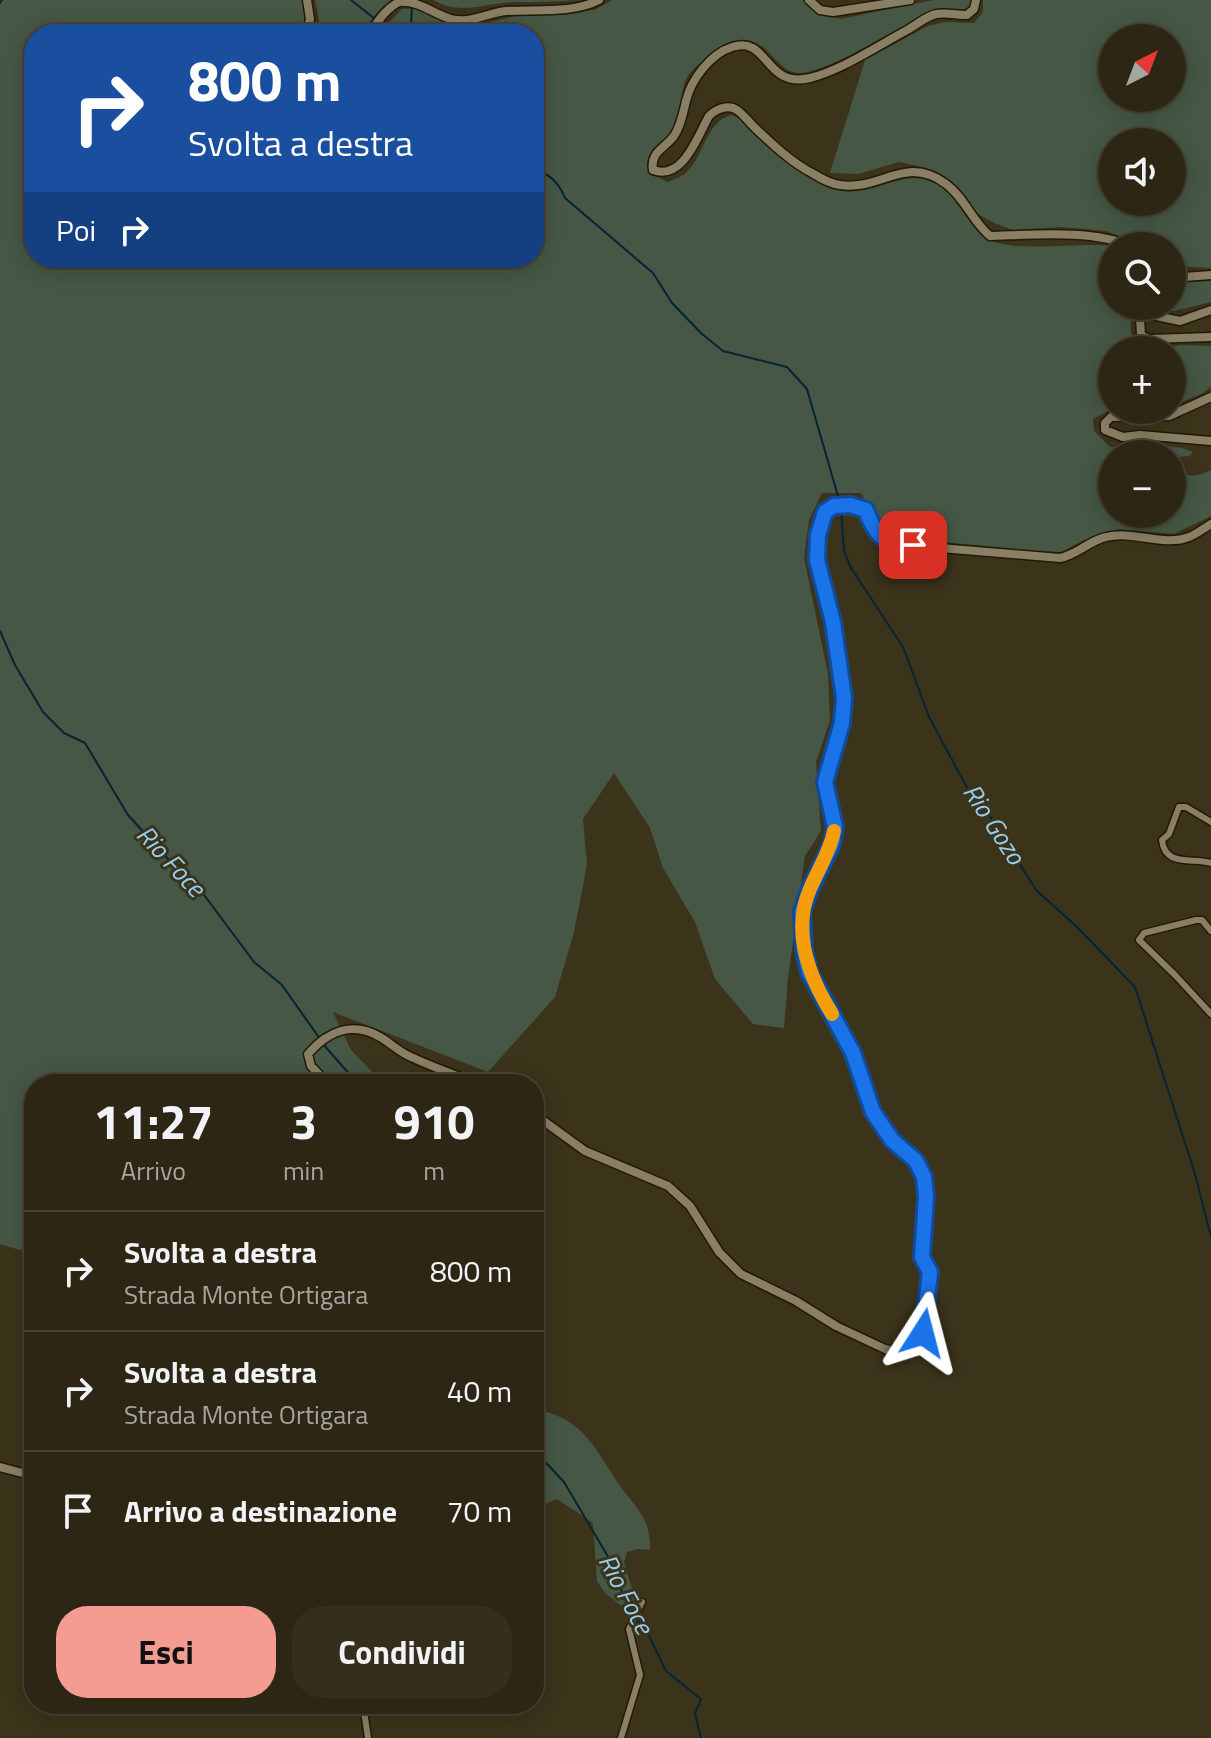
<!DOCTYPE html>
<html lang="it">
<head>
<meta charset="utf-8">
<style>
  :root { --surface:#2d2614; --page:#352e1d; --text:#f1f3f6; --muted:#a7a5a0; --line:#484334; --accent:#f59c92 }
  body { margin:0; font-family:"Titillium Web",sans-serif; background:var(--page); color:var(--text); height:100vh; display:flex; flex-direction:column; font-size:30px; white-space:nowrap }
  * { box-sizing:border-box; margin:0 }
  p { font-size:26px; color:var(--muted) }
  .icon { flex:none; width:44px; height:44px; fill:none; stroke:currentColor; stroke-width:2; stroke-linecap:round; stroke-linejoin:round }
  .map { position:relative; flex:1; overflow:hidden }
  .panel { position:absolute; left:24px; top:1074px; width:520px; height:640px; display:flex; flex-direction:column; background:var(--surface); border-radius:32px; box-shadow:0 4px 20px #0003,0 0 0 2px var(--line) }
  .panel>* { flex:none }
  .guide { position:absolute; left:24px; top:24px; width:520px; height:244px; border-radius:32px; box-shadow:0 4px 20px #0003,0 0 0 2px var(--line); background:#1a4fa0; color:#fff; overflow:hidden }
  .needle { width:52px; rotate:42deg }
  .buttons { position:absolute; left:1098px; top:24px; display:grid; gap:16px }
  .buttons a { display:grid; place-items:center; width:88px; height:88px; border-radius:50%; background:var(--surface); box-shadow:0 4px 20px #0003,0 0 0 2px var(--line); font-size:40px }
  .pin { position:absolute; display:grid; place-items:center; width:68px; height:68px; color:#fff; margin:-34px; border-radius:16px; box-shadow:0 4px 12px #0006 }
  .me { position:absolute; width:88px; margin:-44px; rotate:9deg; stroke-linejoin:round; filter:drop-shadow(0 0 6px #0008) }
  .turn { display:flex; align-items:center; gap:28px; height:168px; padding:0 32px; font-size:36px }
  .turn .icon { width:104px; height:104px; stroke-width:2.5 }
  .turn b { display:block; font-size:56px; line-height:68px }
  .then { display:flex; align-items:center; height:76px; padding:0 32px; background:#0003; gap:16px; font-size:30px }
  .eta { display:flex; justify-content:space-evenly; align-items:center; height:136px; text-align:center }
  .eta b { font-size:48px; font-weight:700; line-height:56px }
  .cta { display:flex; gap:16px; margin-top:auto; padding:16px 32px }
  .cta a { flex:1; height:92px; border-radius:32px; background:var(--accent); color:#111; font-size:32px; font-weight:700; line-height:92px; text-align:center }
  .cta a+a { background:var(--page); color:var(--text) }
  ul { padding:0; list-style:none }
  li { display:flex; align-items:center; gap:24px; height:120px; padding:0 32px; border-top:2px solid var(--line) }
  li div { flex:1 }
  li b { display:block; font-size:30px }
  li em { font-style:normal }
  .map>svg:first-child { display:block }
  .green { fill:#465745; fill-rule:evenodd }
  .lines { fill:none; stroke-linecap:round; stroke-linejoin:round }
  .stream { stroke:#052434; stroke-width:2 }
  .minor-casing { stroke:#231a03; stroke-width:9 }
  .secondary-casing { stroke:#231a03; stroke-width:11 }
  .minor { stroke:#897f65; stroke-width:6 }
  .secondary { stroke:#897f65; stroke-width:8 }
  .route-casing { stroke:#114b97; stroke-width:20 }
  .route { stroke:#1a73e8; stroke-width:14 }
  .slow { stroke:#f59e0b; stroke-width:14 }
  .labels { text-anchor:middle; stroke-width:6; stroke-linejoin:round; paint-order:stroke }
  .water-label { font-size:26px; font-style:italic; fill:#96cef2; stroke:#3c331b }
</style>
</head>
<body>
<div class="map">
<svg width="1211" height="1738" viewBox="0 0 1211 1738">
  <rect width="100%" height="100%" fill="#3c331b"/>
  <path class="green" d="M0,0H302L305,12L303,34H34V258H534V34H378L402,9H419L459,27L478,25L515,16L595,10L612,0H802L817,13L841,19L933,0H975C969,17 946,8 932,12C924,14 917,19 910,23C886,35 823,74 799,73C771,72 768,25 725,46C713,52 689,69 685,82C680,96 682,110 676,124C669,139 654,147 647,163L650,174L668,182C674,179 681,177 686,173C705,156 705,121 732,115C743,119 751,130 760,138C778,154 818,186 841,191C872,196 902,170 931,181C961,192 964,228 990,240C1018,253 1079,242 1112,246V306H1135C1129,329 1126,337 1149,350H1112V409L1093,419L1094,431L1110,447C1138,450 1167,440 1193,452L1189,456L1178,457L1175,466C1186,479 1197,477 1211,470V516L1174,534L1119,529L1084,540L1061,552L1036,551L922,540L886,534L878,525L861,493H822L809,520L804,558L828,674L830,720L816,762L821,831L805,856L788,978L784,1028L753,1024L715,979L695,922L663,868L650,828L614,773L583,819L587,865L574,932L555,997L488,1072L333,1012L351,1050L384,1084H34V1243L20,1250L0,1244ZM1112,454H1172V514H1112Z
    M315,0H392L382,7L360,33L316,34L319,20Z
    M433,0H577C556,2 535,2 514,2C483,3 462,16 433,0Z
    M983,0H1211V268L1173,266L1172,246H1143L1106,231L1061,227L1013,230L994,223L978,214L958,188L927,168L899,162L858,174L830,173L865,60L928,26L945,22L974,23L983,12ZM1112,38H1172V98H1112ZM1112,142H1172V202H1112Z
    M1211,281V302L1174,311L1150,306H1172V283Z
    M1179,345L1211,346V387L1203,393L1172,406V350H1163Z
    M534,1409C580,1417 593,1444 616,1480C633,1506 651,1515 650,1550L637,1549L627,1552L624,1562L635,1599L628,1611L605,1593L597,1581L593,1523L557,1499L543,1505L539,1524L540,1538L534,1545Z"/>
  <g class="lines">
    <path class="stream" d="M351,0L375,19
      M0,3L2,0
      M412,5L411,26L413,34
      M380,23L394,34
      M534,167C549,175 559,182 565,198L653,273L672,303L701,333L723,351L787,367L807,389L840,503
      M841,509L844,551L851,568L903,647L929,717L971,795L992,819L1036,890L1077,927L1135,987L1195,1174L1211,1237
      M0,631L15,665L43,712L64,733L85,743L128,815L170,861L184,868L254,962L282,985L320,1039
      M323,1044L358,1084
      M534,1450L564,1482L584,1516L610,1560L625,1600L648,1634L666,1671L701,1699L695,1714L701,1738"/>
    <defs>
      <path id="minor" d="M1211,822L1186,807H1179L1169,834L1162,840C1165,868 1193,857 1211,863
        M1211,931L1202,920H1196L1144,933L1139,940L1175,975L1211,1014
        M363,1704L368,1738
        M621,1738L640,1675L629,1629L642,1602"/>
      <path id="secondary" d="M809,0L820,10L833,12L910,0
        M976,0L974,9L967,15C957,15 945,12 936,14C927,16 917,24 909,29C879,45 842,70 810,78C764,89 769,35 732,47C710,54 691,80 686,101C683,113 681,126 674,136C664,149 650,152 653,170C683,181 697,137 709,116C716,109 728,104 737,110C743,114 749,122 754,127C771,143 792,163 812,173C820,178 831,184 840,185C882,191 905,154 946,184C965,198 972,221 990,236C1029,235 1095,229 1130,246
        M306,34L310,19L307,0
        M369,34C377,23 386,8 399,2C419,0 433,14 451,19C470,24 487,13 506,11C535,9 572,14 599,0
        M1172,274L1184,277L1211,275
        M1211,310L1180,321L1147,314L1140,318L1141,335L1149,339L1211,337
        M1211,397L1169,416L1111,417L1105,423V430L1123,437L1140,435L1211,441
        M328,1084L311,1066L308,1054C328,1031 353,1021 380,1037C389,1042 397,1050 407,1055C429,1066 454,1074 477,1084
        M534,1114L585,1151L668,1186L690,1206L719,1252L741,1274L796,1301L836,1326L885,1349L898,1352L916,1341L923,1333L926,1316L930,1272L922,1257L926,1197L924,1177L916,1161L892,1140L873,1112L853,1053L809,972L804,950L802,912L809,891L832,844L835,827L825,782L842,723L844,698L833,622L817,560L818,535L825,512L834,506L850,505L866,510L873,530L892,544L1060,558C1079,554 1088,541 1106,537C1133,530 1163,547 1189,537C1197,534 1204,528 1211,524
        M0,1467L34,1476"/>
    </defs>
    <use href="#minor" class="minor-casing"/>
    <use href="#secondary" class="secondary-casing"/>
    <use href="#minor" class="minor"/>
    <use href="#secondary" class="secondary"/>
  </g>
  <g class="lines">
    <defs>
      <path id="route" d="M913,545C884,543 876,538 866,510L850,505L834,506L825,512L818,535L817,560L833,622L844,698L842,723L825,782L835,827L832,844L809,891L802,912L804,950L809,972L853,1053L873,1112L892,1140L916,1161L924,1177L926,1197L922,1257L930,1272L923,1333"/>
    </defs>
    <use href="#route" class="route-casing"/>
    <use href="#route" class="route"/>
    <path class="slow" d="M832,1014C809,977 791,932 810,889C818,869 830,852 834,831"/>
  </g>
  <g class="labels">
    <g class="water-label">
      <text transform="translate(994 824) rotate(57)" y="9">Rio Gozo</text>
      <text transform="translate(171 861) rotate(47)" y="9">Rio Foce</text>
      <text transform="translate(626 1594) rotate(62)" y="9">Rio Foce</text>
    </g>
  </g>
</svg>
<div class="buttons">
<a><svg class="needle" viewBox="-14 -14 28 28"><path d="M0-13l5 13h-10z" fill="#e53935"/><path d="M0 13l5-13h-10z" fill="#a7a5a0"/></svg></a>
<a><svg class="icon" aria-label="sound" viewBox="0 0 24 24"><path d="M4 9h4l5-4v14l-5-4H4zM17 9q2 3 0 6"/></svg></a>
<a><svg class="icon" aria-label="search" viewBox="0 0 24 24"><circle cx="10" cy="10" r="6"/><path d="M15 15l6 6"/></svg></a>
<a>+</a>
<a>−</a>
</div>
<div class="pin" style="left:913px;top:545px;background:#d93025"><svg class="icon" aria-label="arrive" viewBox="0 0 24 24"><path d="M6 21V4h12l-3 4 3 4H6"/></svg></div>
<svg class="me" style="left:923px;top:1333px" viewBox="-20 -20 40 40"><path d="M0-17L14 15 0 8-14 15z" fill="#1a73e8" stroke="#fff" stroke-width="4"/></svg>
<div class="guide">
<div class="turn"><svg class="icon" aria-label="right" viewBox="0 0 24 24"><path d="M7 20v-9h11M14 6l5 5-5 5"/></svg><div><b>800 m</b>Svolta a destra</div></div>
<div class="then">Poi<svg class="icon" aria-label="right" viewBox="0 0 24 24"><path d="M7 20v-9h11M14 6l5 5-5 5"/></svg></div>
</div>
<section class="panel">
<div class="eta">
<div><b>11:27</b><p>Arrivo</p></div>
<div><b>3</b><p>min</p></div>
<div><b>910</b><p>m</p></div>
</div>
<ul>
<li><svg class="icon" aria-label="right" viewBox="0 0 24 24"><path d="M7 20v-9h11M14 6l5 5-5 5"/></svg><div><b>Svolta a destra</b><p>Strada Monte Ortigara</p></div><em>800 m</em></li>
<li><svg class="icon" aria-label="right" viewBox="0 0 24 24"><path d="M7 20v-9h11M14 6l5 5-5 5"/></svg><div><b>Svolta a destra</b><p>Strada Monte Ortigara</p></div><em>40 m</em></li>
<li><svg class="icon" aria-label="arrive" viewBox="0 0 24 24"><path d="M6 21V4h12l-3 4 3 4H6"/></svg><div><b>Arrivo a destinazione</b></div><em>70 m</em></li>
</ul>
<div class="cta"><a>Esci</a><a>Condividi</a></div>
</section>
</div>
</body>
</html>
